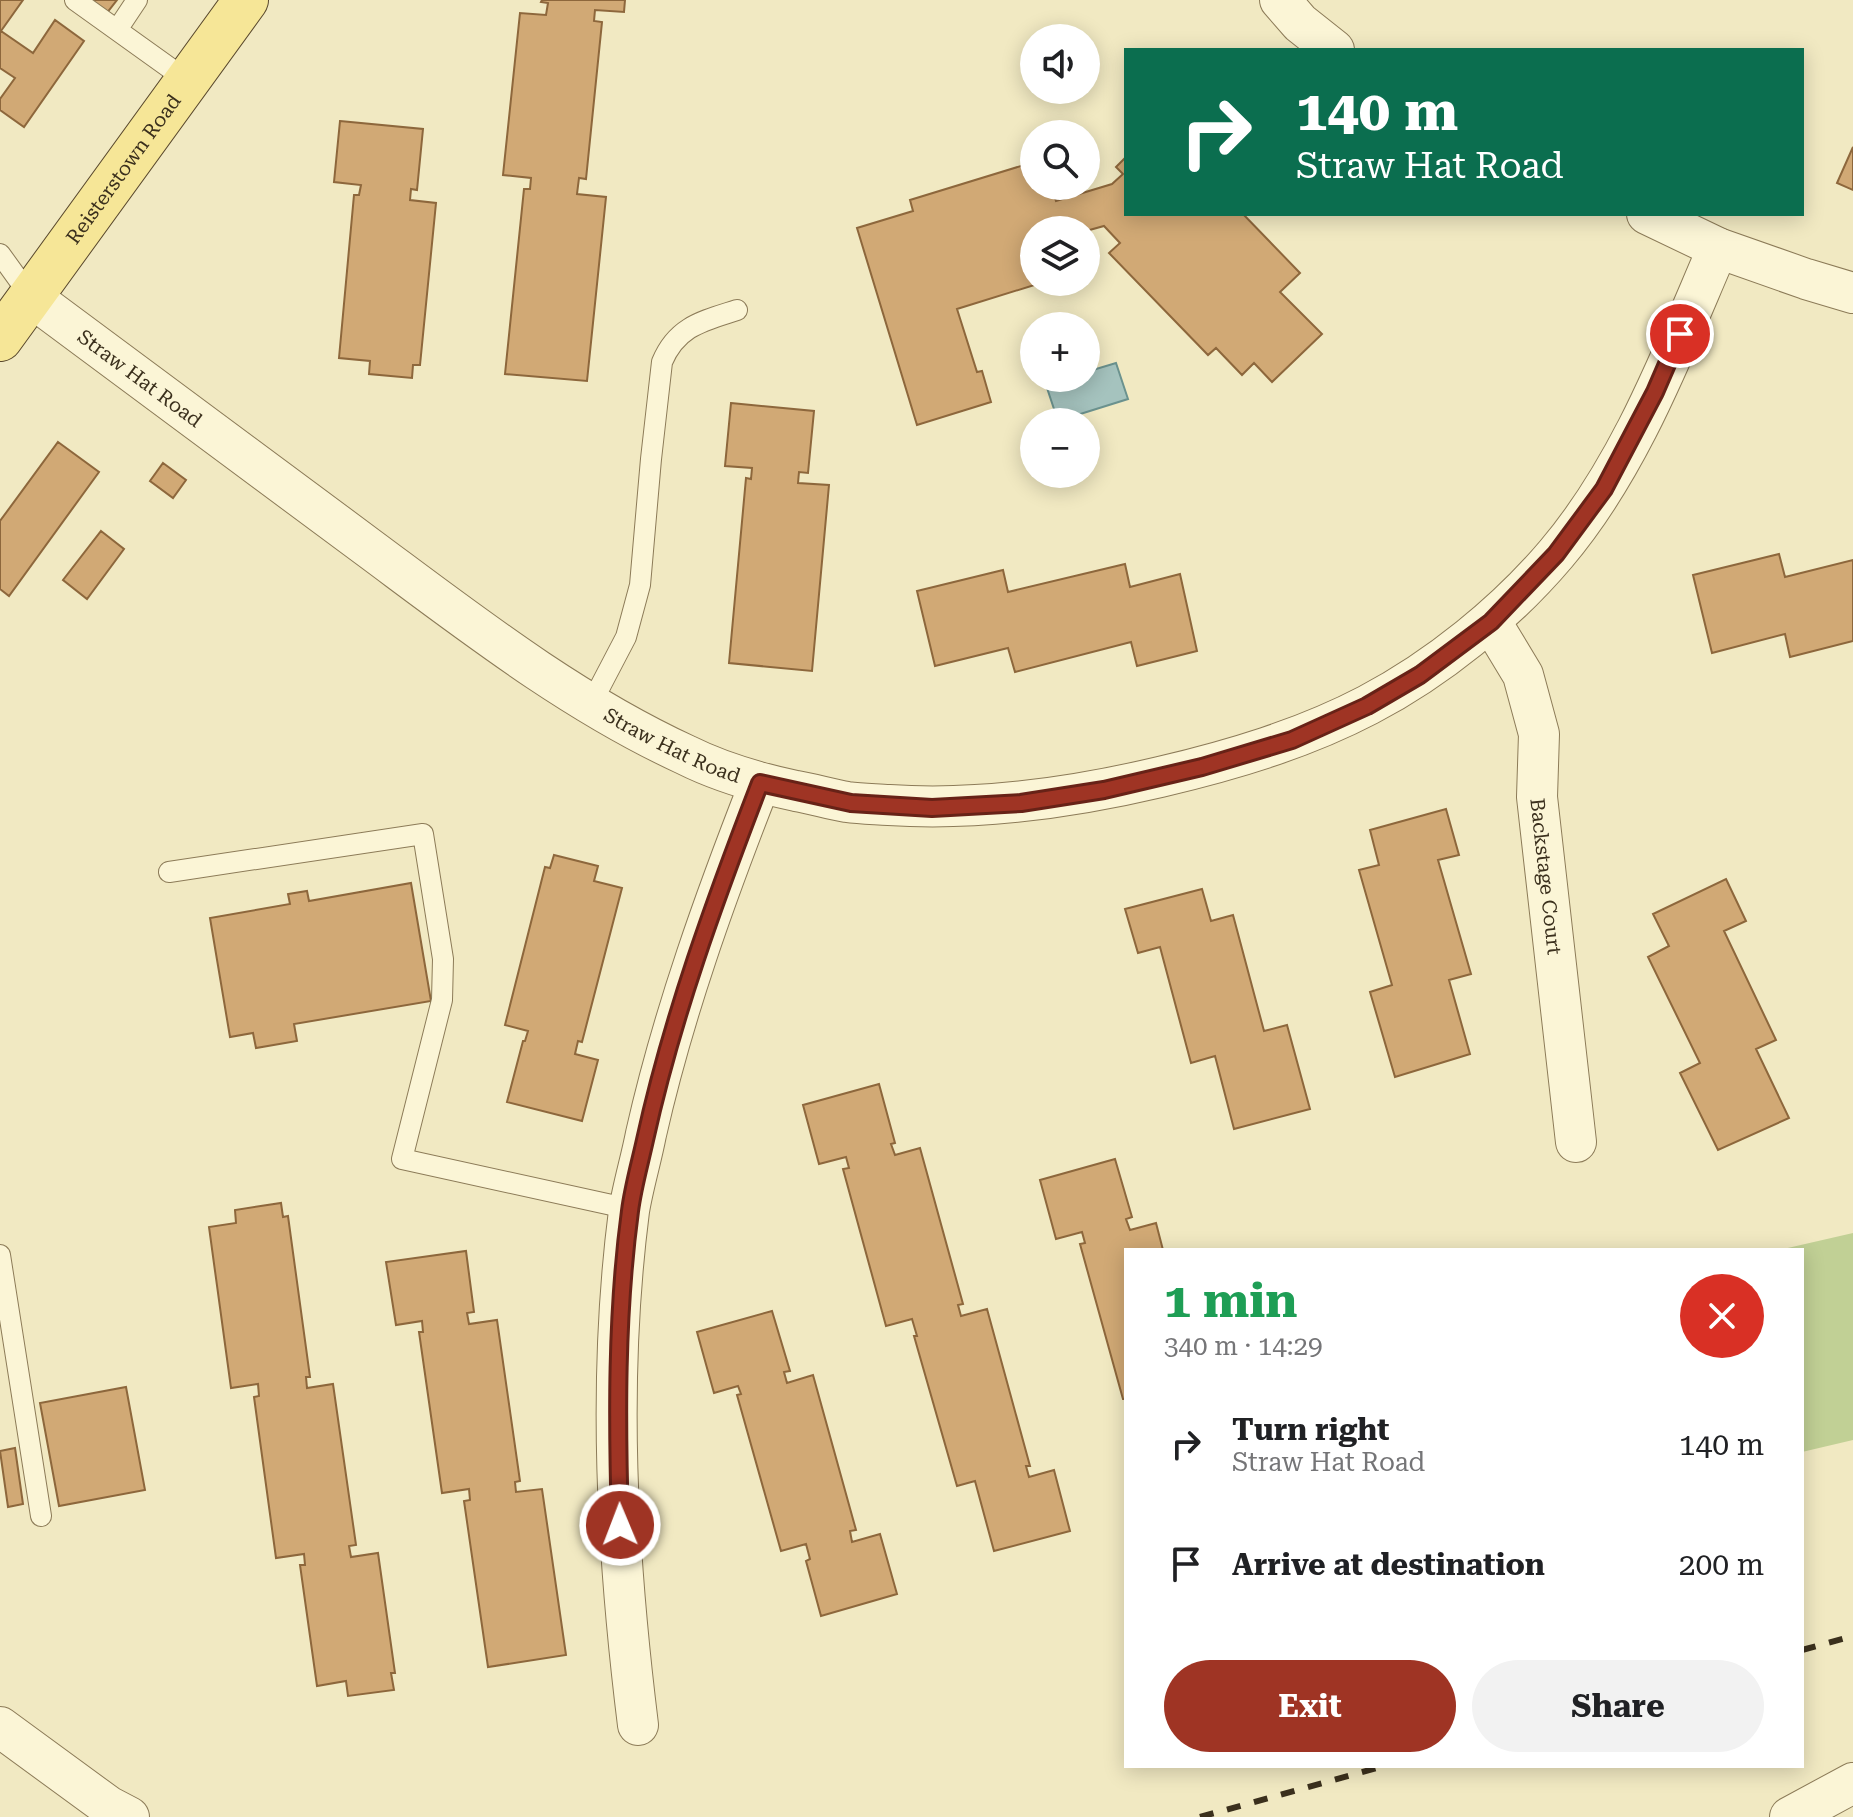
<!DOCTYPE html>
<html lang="en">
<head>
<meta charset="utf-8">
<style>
  :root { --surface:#fff; --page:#f2f2f2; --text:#202124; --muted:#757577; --accent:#9f3424 }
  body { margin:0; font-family:"Roboto Serif",serif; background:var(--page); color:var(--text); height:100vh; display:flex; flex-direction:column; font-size:30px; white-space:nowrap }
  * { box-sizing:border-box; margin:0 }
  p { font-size:26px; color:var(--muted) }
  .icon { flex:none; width:44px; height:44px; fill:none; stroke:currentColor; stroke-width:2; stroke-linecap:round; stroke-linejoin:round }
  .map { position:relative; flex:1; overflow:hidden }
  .sheet { position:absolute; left:1124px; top:1248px; width:680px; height:520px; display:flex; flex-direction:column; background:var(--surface); border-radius:0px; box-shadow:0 4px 20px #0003 }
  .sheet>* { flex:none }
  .banner { position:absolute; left:1124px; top:48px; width:680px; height:168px; border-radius:0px; box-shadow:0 4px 20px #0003; background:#0b6e4f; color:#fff; overflow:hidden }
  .buttons { position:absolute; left:1020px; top:24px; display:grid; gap:16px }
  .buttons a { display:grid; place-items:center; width:80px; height:80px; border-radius:50%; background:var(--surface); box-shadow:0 4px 20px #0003; font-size:40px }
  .pin { position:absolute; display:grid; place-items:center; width:68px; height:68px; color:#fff; margin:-34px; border:4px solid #fff; border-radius:50%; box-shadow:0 2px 8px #0007 }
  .me { position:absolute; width:88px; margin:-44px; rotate:359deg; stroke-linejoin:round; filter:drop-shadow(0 0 6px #0008) }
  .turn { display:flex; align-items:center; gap:28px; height:168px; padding:0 40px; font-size:36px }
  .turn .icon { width:104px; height:104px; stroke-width:2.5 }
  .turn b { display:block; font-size:56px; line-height:68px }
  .round { display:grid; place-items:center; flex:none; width:84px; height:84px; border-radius:42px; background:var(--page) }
  .headline { display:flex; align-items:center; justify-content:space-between; height:136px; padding:0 40px }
  h1 { font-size:48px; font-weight:700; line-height:60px; color:#1e9e55 }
  .cta { display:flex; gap:16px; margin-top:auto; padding:16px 40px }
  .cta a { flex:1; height:92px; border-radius:48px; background:var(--accent); color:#fff; font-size:32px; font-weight:700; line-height:92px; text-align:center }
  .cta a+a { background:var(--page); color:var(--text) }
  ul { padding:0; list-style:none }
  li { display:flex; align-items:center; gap:24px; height:120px; padding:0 40px }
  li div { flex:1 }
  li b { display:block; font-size:30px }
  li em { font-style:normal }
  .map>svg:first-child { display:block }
  .green { fill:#c1d095 }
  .water { fill:#a5c3be; stroke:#6b928e; stroke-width:2 }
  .building { fill:#d1a975; stroke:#8d673c; stroke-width:2 }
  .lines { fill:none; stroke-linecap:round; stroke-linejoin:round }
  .service-casing { stroke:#8c7b58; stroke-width:22 }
  .minor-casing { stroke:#8c7b58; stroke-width:42 }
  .primary-casing { stroke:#59482c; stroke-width:46 }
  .service { stroke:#fbf5d6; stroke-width:20 }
  .minor { stroke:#fbf5d6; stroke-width:40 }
  .primary { stroke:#f6e697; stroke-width:44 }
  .rail { stroke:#3b301d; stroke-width:6; stroke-dasharray:14 14; stroke-linecap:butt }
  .route-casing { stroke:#672217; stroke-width:20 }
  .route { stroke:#9f3424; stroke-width:14 }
  .labels { text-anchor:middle; stroke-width:6; stroke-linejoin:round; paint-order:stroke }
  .street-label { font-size:20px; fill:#3b301d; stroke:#f8f2d2 }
</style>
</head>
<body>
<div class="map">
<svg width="1853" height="1817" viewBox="0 0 1853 1817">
  <rect width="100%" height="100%" fill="#f1e9c2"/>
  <path class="green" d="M1853,1233V1440L1802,1452V1250H1779Z"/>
  <path class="water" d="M1116,363L1128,399L1058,421L1046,385L1068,378H1086V372Z"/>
  <path class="building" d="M0,0H23L1,31L33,53L55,20L84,41L24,127L0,110V99L15,78L0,68Z
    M87,0H117L106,14Z
    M542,0H625L624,12L595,10L594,21L602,22L586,179L579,178L577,194L606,197L587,381L505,374L524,189H530L531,178L503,175L520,13L546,15L548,3L541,2Z
    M340,121L423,129L417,190L411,189L410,200L436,203L420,365H413L412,378L369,374L370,361L339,358L354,195H359L361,185L334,182Z
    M1853,147V190L1837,183Z
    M1126,157V214H1243L1300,273L1280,292L1322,334L1272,382L1254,363L1242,375L1216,348L1208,355L1109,253L1120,243L1104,226L1086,231L1034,230V282H1044L957,309L977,372L982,371L991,402L917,425L857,228L913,211L910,200L1034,162V186H1051L1056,201L1112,184L1123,174L1116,167Z
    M731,403L814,411L808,473L799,472L798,483L829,485L812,671L729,663L746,478L751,479L752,468L725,466Z
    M58,442L99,472L9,596L0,589V521Z
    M163,463L186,480L173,498L150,481Z
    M101,531L124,549L87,599L63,580Z
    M1779,554L1785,577L1853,560V641L1790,657L1785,634L1712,653L1693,575Z
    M1125,564L1130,587L1180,574L1197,651L1137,666L1131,642L1015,672L1008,648L935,666L917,591L1003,570L1008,592Z
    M1446,809L1459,855L1438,860L1471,974L1449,980L1470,1054L1395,1077L1370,992L1392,985L1359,870L1379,865L1370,830Z
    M554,855L598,866L594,881L622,888L582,1042L578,1041L575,1054L598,1060L582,1121L507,1102L523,1041H525L528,1031L505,1025L545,867L550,868Z
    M1726,879L1746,921L1724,931L1776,1040L1756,1049L1789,1118L1718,1150L1680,1073L1700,1063L1648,957L1669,946L1653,914Z
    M411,883L431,1001L294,1024L297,1041L256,1048L253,1033L230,1037L210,918L290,904L288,894L307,891L309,901Z
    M1202,889L1211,921L1233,915L1264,1031L1287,1025L1310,1109L1234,1129L1215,1056L1191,1063L1160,947L1138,953L1125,909Z
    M879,1084L895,1143L891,1144L895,1155L920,1148L963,1304L958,1305L961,1316L987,1309L1030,1466H1026L1029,1477L1054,1470L1070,1531L994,1551L975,1481L957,1486L914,1336H917L912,1319L886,1326L843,1169L849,1168L846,1157L819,1164L803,1105Z
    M1115,1159L1132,1217L1126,1219L1130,1230L1156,1223L1163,1250H1126V1399H1123L1080,1244L1085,1243L1082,1232L1056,1239L1040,1180Z
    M281,1203L283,1217L288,1216L310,1377H306L307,1388L333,1384L356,1545L349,1546L351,1557L378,1553L395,1673H391L394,1690L348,1696L346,1681L317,1686L300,1565H305L304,1554L276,1558L254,1397L259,1396L258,1384L231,1388L209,1227L236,1223L235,1210Z
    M466,1251L474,1312L467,1313L469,1324L497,1320L520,1481L515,1482L516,1492L542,1489L566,1655L488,1667L464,1501L470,1500L469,1489L442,1493L419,1332H423L422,1321L396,1325L386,1262Z
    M772,1311L790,1371L784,1372L787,1383L813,1375L856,1530L850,1531L852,1542L880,1534L897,1594L821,1616L806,1561L810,1559L806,1544L781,1551L737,1395L741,1394L738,1386L714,1393L697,1332Z
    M126,1387L145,1490L59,1506L40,1403Z
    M15,1448L23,1504L8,1507L0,1451Z"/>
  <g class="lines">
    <defs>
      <path id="service" d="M75,0L188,81
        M117,30L137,0
        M0,254L31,297
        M591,704L626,637L640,585L651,459L662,362C677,326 703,321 737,310
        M169,872L423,834L443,959L442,1000L402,1159L630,1209
        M0,1255L41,1516"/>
      <g id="minor">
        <path d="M1280,0L1300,23L1334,50"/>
        <path d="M1647,214L1718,248L1806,279L1853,293"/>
        <path id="s1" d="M31,297C143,381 256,464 369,548C470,623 571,702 686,755C720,772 758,783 796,791C813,794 830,799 847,802C861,804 875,804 889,805C981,811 1071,798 1160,777C1232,760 1303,739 1368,705C1437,669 1506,613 1556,554C1630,467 1673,352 1718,248"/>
        <path id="s2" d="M1491,622L1523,675L1539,734L1537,797L1576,1142"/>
        <path d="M638,1725C617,1556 607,1381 629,1211C633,1186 641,1160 646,1134C673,1014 715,898 760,783"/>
        <path d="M0,1727L108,1806L129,1817"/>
        <path d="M1790,1817L1853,1783"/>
      </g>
      <g id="primary">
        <path id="s3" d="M0,339L246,0"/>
      </g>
    </defs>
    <use href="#service" class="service-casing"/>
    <use href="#minor" class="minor-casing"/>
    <use href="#primary" class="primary-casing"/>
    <use href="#service" class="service"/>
    <use href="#minor" class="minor"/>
    <use href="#primary" class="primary"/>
    <path class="rail" d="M1802,1650L1853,1636
      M1200,1817L1384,1766"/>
  </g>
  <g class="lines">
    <defs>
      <path id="route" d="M620,1525C617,1420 616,1315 630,1211C633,1187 640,1163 645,1140C672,1017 715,900 760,783L851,803L932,808L1021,803L1104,790L1202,767L1292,740L1367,706L1420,675L1491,622L1556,554L1604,489L1655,392L1680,334"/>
    </defs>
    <use href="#route" class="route-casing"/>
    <use href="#route" class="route"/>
  </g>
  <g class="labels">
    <g class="street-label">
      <text dy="7" stroke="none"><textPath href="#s3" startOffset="210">Reisterstown Road</textPath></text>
      <text dy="7" stroke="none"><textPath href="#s1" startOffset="136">Straw Hat Road</textPath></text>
      <text dy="7" stroke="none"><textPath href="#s1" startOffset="784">Straw Hat Road</textPath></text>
      <text dy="7" stroke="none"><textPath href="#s2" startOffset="266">Backstage Court</textPath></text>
    </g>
  </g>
</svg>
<div class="buttons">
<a><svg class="icon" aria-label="sound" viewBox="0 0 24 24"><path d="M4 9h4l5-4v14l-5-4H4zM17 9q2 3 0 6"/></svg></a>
<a><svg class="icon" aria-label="search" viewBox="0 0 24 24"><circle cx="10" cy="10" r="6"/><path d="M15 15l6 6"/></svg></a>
<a><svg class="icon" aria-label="layers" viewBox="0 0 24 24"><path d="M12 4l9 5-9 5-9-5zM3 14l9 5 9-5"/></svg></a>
<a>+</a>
<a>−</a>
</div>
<div class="pin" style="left:1680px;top:334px;background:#d93025"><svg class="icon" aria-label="arrive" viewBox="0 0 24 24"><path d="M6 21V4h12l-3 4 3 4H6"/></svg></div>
<svg class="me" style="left:620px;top:1525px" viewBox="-20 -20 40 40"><circle r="17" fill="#9f3424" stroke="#fff" stroke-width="3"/><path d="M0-11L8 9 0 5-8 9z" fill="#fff"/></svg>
<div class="banner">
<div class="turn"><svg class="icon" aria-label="right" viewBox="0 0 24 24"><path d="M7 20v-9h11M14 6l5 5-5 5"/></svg><div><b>140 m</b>Straw Hat Road</div></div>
</div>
<section class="sheet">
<div class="headline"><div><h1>1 min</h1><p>340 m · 14:29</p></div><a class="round" style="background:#d93025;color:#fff"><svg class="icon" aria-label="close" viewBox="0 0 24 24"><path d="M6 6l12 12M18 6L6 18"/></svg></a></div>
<ul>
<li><svg class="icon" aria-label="right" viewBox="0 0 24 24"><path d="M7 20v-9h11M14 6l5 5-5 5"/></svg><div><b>Turn right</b><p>Straw Hat Road</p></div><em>140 m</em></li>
<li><svg class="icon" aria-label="arrive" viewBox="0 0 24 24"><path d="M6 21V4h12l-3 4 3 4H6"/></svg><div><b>Arrive at destination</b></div><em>200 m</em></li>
</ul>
<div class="cta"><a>Exit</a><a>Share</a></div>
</section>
</div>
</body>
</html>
